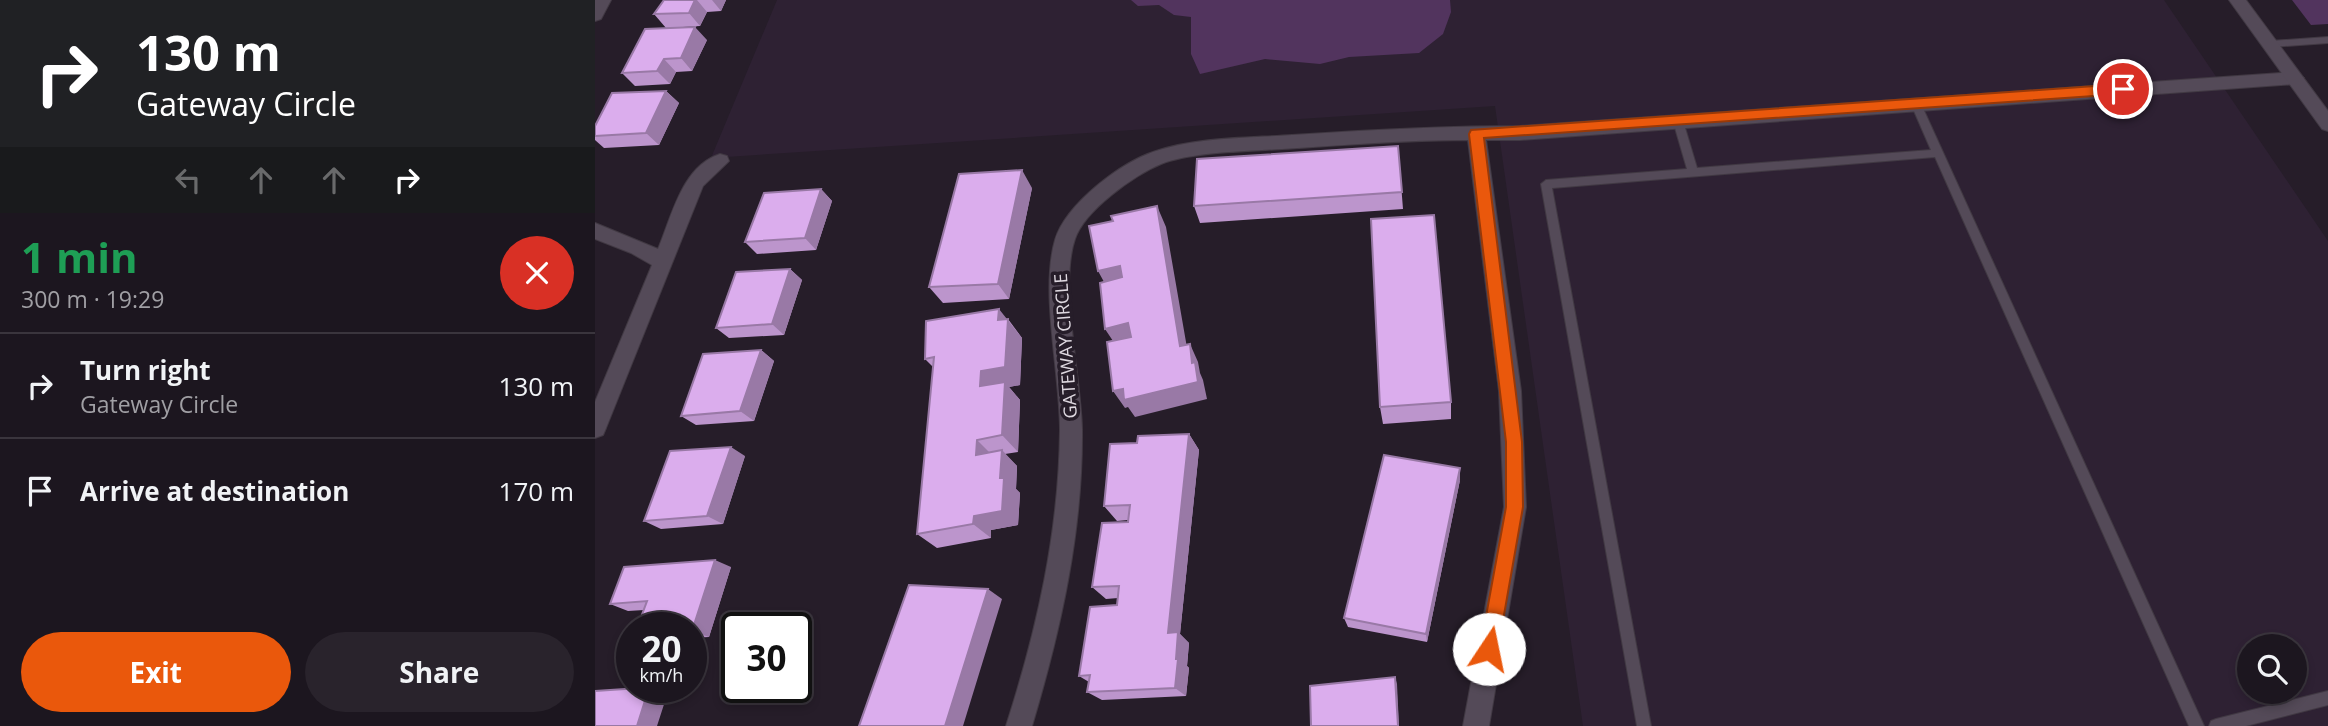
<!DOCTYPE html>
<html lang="en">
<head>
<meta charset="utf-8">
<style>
  :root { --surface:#1c161f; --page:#29232c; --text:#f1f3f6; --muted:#a09fa4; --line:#3a353d; --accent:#ea580c }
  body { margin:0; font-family:"Open Sans",sans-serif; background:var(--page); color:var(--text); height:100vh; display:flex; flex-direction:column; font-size:26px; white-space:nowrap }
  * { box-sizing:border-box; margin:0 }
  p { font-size:23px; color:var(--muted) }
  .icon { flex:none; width:38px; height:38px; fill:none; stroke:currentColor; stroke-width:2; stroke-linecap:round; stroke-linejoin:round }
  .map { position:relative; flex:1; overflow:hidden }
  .panel { display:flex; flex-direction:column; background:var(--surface); width:595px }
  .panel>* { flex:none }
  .top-card { background:#202124; color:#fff; overflow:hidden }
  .tools { position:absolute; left:1642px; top:634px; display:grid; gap:14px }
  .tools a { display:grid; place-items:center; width:70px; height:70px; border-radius:50%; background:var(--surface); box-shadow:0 4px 10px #0003,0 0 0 2px var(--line); font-size:35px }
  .speed { position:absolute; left:21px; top:612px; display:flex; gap:14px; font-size:35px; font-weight:700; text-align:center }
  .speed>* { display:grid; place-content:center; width:91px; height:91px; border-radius:50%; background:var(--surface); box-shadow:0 4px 10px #0003,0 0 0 2px var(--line); line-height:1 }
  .speed small { font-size:18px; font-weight:400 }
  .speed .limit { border:4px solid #111; border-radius:10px; background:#fff; color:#111 }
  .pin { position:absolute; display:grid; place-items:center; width:60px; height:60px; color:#fff; margin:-30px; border:4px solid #fff; border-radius:50%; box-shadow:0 2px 7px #0007 }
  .me { position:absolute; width:77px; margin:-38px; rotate:11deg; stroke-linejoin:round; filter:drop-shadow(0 0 5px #0008) }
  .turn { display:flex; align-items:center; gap:24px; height:147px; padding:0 21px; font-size:32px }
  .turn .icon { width:91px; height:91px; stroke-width:2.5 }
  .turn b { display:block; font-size:49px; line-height:60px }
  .lanes { display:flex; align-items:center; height:66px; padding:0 21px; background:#0003; justify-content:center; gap:35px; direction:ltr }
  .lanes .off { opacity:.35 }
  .round { display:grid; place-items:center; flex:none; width:74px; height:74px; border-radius:37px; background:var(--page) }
  .headline { display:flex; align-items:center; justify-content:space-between; height:119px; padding:0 21px }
  h1 { font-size:42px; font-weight:700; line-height:52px; color:#1e9e55 }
  .cta { display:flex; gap:14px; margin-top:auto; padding:14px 21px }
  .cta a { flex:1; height:80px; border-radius:42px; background:var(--accent); color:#fff; font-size:28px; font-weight:700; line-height:80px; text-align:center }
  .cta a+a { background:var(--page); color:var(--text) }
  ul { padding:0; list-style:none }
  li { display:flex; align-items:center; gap:21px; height:105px; padding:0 21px; border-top:2px solid var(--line) }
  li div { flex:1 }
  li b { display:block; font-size:26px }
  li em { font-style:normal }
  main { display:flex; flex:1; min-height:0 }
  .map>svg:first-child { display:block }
  .built { fill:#2e2133; fill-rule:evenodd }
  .green { fill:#52345e }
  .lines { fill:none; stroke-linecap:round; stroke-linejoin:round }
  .service-casing { stroke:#413943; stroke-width:2 }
  .minor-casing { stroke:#413943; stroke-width:2 }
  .secondary-casing { stroke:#413943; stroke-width:2 }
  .service { fill:#544a58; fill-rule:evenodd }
  .minor { fill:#544a58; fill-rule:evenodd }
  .secondary { fill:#544a58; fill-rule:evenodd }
  .wall { fill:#bc95cc }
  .shaded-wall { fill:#9979a6 }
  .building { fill:#dbaded; stroke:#9979a6; stroke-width:2 }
  .route { fill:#ea580c; stroke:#983908; stroke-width:2 }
  .labels { text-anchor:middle; stroke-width:7; stroke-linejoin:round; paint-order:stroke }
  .street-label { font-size:18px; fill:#ded8e0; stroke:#261d29 }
</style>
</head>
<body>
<main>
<section class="panel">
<div class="top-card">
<div class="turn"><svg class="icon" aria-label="right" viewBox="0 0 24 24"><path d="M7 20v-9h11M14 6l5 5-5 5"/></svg><div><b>130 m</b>Gateway Circle</div></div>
<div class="lanes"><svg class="icon off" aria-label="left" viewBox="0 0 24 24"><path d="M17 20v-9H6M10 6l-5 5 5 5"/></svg><svg class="icon off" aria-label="ahead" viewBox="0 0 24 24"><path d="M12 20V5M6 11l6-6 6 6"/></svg><svg class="icon off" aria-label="ahead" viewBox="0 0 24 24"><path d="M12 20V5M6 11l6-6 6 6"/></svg><svg class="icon" aria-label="right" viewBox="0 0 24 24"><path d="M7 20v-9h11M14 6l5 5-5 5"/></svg></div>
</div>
<div class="headline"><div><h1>1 min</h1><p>300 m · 19:29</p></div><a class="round" style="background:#d93025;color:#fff"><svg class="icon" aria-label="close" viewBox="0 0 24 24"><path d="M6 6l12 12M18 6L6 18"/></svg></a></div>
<ul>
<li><svg class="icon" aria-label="right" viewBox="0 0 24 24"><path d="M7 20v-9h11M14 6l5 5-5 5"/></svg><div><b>Turn right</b><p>Gateway Circle</p></div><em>130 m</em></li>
<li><svg class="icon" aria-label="arrive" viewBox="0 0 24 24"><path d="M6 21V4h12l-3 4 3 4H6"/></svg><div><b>Arrive at destination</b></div><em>170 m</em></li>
</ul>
<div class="cta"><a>Exit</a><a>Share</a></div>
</section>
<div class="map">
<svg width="1733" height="726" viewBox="0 0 1733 726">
  <rect width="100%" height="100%" fill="#261d29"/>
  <path class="built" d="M182,0H1569L1733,241V726H988L900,106L116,158ZM1654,646H1699V691H1654Z"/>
  <path class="green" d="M536,0H855L856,12L848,34L824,53L754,57L725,64L670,59L605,74L596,54V17L579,15L564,5L543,6Z
    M1697,0H1733V24L1716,25Z"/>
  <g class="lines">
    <defs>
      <path id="service" d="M1733,37V43L1675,47L1670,44L1675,41Z
        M1321,100L1326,104L1609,726H1594L1340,157L957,188L1056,726H1042L946,184L951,180L1092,169L1078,121L1083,117L1088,121L1102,168L1336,150L1316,104Z
        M1733,691V705L1651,726H1614L1616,721L1621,719Z"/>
      <path id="minor" d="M0,0H16L6,19L0,21Z
        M1700,72L1709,78L1700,84L925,140H891L926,391L931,507L894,726H868L909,507L904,391L873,140C811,140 749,145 687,149C654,151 596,152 566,164C539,175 489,211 480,239C464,285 486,377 487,429C488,531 466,629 437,726H411C442,630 464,532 465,430C465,373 445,292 460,240C471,204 526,162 561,151C603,137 653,138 697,135C773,130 849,126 925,126Z
        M125,154L132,156L134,161L108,186L11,428L8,435L0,438V402L57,265L36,253L0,239V223L63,249C77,216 87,166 125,154Z"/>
      <path id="secondary" d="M1634,0H1651L1733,111V131L1727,129Z"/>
    </defs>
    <use href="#service" class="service-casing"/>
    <use href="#minor" class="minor-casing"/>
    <use href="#secondary" class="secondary-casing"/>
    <use href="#service" class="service"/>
    <use href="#minor" class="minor"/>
    <use href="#secondary" class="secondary"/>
  </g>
  <path class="wall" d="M69,0H131L126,11L112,12L105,26L71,28L59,14Z
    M112,40L97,71L81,72L75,84L40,86L27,73Z
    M71,91L84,103L64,145L9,148L0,140V126Z
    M803,146L808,209L605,223L599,206Z
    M437,188L414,299L348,303L334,287Z
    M226,189L237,201L221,250L162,254L150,242Z
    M195,269L207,280L189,335L134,338L121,328Z
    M413,319L427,338L425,385L414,387L425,400L423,452L410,454L422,466L421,489L425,493L423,525L396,530V538L342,548L322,534L338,367L330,359Z
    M166,350L179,361L159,421L101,425L86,416Z
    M856,402V419L788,424L785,407Z
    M594,434L604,450L585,634L594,643L592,666L594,668L591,696L507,700L492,692L494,682L484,676L522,605L523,598L511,599L497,587L533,520L522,521L509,506L542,443Z
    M150,456L128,524L66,529L49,521Z
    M865,480L832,642L753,627L749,618Z
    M136,567L114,637L96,638V628L49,610L33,611L15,604Z"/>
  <path class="shaded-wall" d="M100,0H102L112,12L105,26L94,13Z
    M117,0H131L126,11Z
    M100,27L112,40L97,71L86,58Z
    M69,59L81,72L75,84L62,71Z
    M71,91L84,103L64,145L51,133Z
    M427,170L437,188L414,299L403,284Z
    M226,189L237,201L221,250L210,238Z
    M562,206L571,227L595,365L585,346Z
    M525,266L535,286L514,291L503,271Z
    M195,269L207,280L189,335L177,324Z
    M404,309L427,338L425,385L414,387L425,400L423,452L407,435L385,386L386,371L403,320Z
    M533,323L544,342L522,347L510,329Z
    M595,344L603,362L605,373L608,380L612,399L540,417L533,407L530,408L518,391L597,363Z
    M166,350L179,361L159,421L145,411Z
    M594,434L604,450L585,634L594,643L592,666L594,668L591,696L580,688L581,659L573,633Z
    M382,440L398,456L381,455Z
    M136,447L150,456L128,524L112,516Z
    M407,450L422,466L421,489L425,493L423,525L396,530V538L378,524L379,516Z
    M865,468V480L832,642L831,634Z
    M120,560L136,567L114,637L97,631Z
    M393,589L407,599L368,726H350Z
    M800,677L802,684L804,726H803Z
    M54,688L73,692L62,726H42Z"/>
  <path class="building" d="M69,0H100L94,13L59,14Z
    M100,27L86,58L69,59L62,71L27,73L50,29Z
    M71,91L51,133L0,136V126L17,93Z
    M803,146L807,192L599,206L602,159Z
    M427,170L403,284L334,287L364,174Z
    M226,189L210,238L150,242L169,193Z
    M562,206L585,346L595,344L597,363L600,362L603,382L529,400L528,389L518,391L512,342L536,337L533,323L510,329L505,283L527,277L525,266L503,271L494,226L518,221L516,216Z
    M839,215L856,402L785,407L776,219Z
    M195,269L177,324L121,328L141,272Z
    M404,309L403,320L413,319L410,367L386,371L385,386L410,382L407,435L382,440L381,455L407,450L405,478H409L407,511L379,516L378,524L322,534L339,357L330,359L331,321Z
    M166,350L145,411L86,416L108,354Z
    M594,434L573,633L583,632L581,659H583L580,688L492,692L495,675L484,676L495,607L522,605L524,586L497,587L507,523L533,522L535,505L509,506L515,444L542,443L543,436Z
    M136,447L112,516L49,521L75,451Z
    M789,455L865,468L831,634L749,618Z
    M120,560L97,631L96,628H42L52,601L15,604L29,567Z
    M314,585L393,589L350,726H264Z
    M800,677L803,726H716L715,686Z
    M45,688H54L42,726H0V691Z"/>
  <path class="route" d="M1528,84L1535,89L1528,94L889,138L927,442L928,507L903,649L901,655L894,658L887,655L885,649L911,507V442L874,134L876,130Z"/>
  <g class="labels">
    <g class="street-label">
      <text transform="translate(471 346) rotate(-94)" y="6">GATEWAY CIRCLE</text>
    </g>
  </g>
</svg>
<div class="tools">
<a><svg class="icon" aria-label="search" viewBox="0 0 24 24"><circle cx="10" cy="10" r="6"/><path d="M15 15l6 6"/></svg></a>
</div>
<div class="speed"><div>20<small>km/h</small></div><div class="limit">30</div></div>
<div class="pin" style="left:1528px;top:89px;background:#d93025"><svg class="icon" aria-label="arrive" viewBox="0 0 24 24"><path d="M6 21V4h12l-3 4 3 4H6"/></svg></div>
<svg class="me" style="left:894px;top:649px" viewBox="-20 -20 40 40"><circle r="19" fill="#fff"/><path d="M0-13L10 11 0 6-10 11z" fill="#ea580c"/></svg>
</div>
</main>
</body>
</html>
